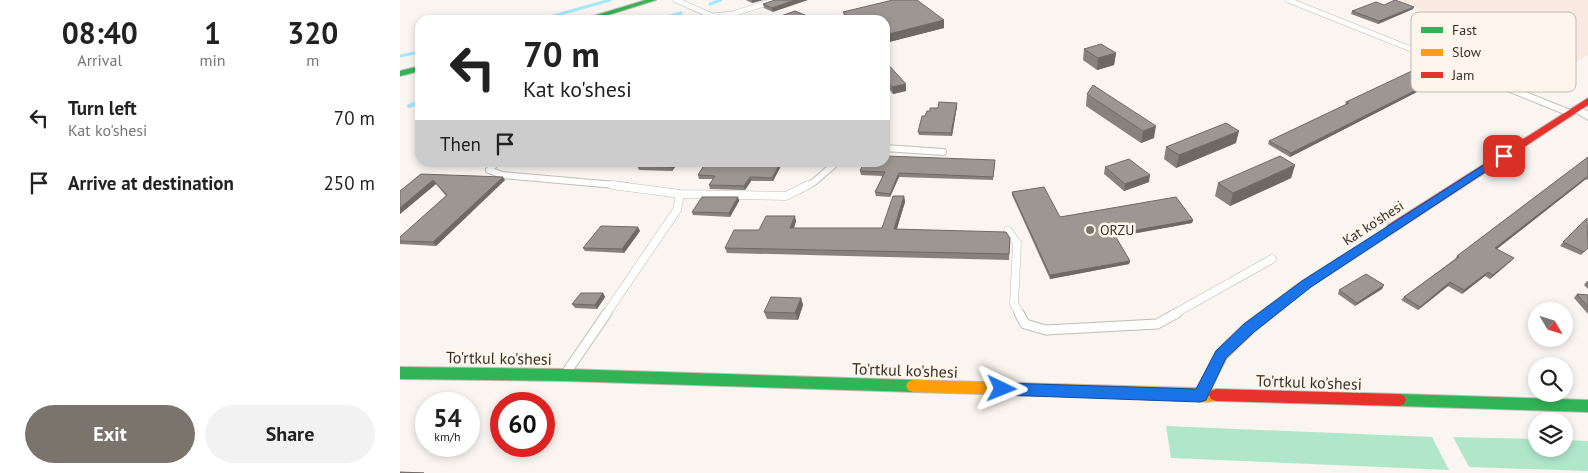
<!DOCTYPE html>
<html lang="en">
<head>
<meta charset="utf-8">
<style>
  :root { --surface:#fff; --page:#f2f2f2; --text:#222; --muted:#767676; --accent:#7b746d }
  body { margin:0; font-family:"PT Sans",sans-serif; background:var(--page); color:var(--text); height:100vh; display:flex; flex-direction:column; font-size:19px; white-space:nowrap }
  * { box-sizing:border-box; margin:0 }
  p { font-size:16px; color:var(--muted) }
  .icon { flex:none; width:28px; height:28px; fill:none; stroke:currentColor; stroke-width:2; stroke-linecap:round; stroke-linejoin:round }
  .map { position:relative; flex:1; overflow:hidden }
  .sheet { display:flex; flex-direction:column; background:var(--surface); width:400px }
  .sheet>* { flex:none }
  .banner { position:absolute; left:15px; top:15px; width:475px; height:152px; border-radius:15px; box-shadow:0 2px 8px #0003; background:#fff; color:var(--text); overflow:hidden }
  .needle { width:32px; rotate:128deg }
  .fabs { position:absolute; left:1128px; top:302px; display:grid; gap:10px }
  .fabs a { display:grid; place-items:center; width:45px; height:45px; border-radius:50%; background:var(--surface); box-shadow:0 2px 8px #0003; font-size:25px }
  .speed { position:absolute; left:15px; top:392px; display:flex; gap:10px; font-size:25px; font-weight:700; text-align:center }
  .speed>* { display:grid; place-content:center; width:65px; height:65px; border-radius:50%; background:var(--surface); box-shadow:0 2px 8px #0003; line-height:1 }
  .speed small { font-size:12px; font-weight:400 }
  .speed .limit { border:8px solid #d22; background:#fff; color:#111 }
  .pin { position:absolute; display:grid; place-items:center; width:42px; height:42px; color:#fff; margin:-21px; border-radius:10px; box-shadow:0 2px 8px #0006 }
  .me { position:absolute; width:55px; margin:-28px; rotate:92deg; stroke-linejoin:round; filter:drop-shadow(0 0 4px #0008) }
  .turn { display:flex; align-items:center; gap:18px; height:105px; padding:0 25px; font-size:22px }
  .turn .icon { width:65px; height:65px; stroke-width:2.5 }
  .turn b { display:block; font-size:35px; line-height:42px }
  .then { display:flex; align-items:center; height:48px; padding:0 25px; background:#0003; gap:10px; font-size:19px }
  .eta { display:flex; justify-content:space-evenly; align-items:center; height:85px; text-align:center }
  .eta b { font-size:30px; font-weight:700; line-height:35px }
  .cta { display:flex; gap:10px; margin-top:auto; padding:10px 25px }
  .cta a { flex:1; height:58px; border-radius:30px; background:var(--accent); color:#fff; font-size:20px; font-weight:700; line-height:58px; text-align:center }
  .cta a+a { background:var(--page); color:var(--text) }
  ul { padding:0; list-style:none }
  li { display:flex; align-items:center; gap:15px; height:65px; padding:0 25px }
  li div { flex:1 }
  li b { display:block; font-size:19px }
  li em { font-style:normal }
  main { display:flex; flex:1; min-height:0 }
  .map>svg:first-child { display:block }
  .industrial { fill:#f9eae1 }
  .green { fill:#b0e7cb }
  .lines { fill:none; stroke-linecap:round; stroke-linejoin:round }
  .stream-far1 { stroke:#a2e8fa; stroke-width:3 }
  .stream { stroke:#a2e8fa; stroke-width:4 }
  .lane-far3-casing { stroke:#c2bdb7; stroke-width:6 }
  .lane-far2-casing { stroke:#c2bdb7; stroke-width:8 }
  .lane-far1-casing { stroke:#c2bdb7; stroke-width:9 }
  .lane-casing { stroke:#c2bdb7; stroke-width:11 }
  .street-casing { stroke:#c2bdb7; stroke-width:2 }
  .fast-casing { stroke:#c2bdb7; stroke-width:2 }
  .slow-casing { stroke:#c2bdb7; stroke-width:2 }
  .jam-casing { stroke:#c2bdb7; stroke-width:2 }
  .lane-far3 { stroke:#fefefd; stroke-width:5 }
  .lane-far2 { stroke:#fefefd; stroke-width:6 }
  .lane-far1 { stroke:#fefefd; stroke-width:8 }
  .lane { stroke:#fefefd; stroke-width:9 }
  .street { fill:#fefefd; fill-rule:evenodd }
  .fast { fill:#30b455; fill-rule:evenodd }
  .slow { fill:#ff9f0a; fill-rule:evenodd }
  .jam { fill:#e5322d; fill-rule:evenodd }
  .wall { fill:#88817e }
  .shaded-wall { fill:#6f6966 }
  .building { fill:#9e9692; stroke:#6f6966 }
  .route { fill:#1a73e8; stroke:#114b97 }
  .poi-dot { fill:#7b746d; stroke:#fef6ec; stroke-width:2 }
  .labels { text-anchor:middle; stroke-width:5; stroke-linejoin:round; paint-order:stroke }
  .street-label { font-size:14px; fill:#372f26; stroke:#fef6ec }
  .poi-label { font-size:14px; fill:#372f26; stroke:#fef6ec; text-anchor:start }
  .near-street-label { font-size:16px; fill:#372f26; stroke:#fef6ec }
  .key { fill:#fef6ec; stroke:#c2bab1; stroke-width:1 }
  .key-label { font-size:14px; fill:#372f26 }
</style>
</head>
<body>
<main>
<section class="sheet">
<div class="eta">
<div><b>08:40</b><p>Arrival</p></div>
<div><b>1</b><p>min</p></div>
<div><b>320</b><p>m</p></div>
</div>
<ul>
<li><svg class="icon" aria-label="left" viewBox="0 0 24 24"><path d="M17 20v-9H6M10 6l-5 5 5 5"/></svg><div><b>Turn left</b><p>Kat ko'shesi</p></div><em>70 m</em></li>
<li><svg class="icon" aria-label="arrive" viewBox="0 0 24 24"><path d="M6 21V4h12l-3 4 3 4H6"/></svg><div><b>Arrive at destination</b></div><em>250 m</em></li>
</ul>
<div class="cta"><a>Exit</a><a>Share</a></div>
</section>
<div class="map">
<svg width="1188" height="473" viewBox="0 0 1188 473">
  <rect width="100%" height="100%" fill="#faf5f0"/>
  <path class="industrial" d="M990,0H1188V55L1176,62Z"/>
  <path class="green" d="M766,426L1032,437L1049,470L771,458Z
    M1053,437L1136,439V449H1164V440L1188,441V471L1069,467Z"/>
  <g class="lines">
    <path class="stream-far1" d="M310,4L321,0
      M139,20L210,0
      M258,20L281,13
      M0,56L20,52"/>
    <path class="stream" d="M9,106L20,102"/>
    <defs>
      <path id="lane-far3" d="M276,0L312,16L333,14L376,0
        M888,0L1096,83"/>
      <path id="lane-far2" d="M1093,82L1170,113
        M485,148L543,152
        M97,162L89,170L102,175L226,186
        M406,186L414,182L437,162"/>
      <path id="lane-far1" d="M280,194L386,196L408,185
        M608,231L617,243L614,304L620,314
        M206,314L277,210L280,194L212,185
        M774,314L872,259"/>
      <path id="lane" d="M619,313L625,324L646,330L757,324L777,313
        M168,370L207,313"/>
      <path id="street" d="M1177,106L1188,111V120L1173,111V107Z"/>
      <path id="fast" d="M246,0H256L192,20H180Z
        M20,66V71L0,76V71Z
        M0,367L165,369L513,380L518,382L520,386L518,390L513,392L165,381L0,379Z
        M999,394L1188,400V412L999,406L994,404L992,400L994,396Z"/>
      <path id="slow" d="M992,224L996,225L998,228L996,231L910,287L854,332L826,359L811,389L821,391L823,395L821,399C814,402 802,403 795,400L513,392L508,390L506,386L508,382L513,380L797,388L816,351L844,324L902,281Z"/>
      <path id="jam" d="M1188,98V105L996,231H988L986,228L988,225Z
        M816,389L999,394L1004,396L1006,400L1004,404L999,406L816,401L811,399L809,395L811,391Z"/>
    </defs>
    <use href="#lane-far3" class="lane-far3-casing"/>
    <use href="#lane-far2" class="lane-far2-casing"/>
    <use href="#lane-far1" class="lane-far1-casing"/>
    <use href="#lane" class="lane-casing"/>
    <use href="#street" class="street-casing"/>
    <use href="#fast" class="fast-casing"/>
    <use href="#slow" class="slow-casing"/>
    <use href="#jam" class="jam-casing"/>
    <use href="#lane-far3" class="lane-far3"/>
    <use href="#lane-far2" class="lane-far2"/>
    <use href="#lane-far1" class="lane-far1"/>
    <use href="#lane" class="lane"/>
    <use href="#street" class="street"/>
    <use href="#fast" class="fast"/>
    <use href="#slow" class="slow"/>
    <use href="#jam" class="jam"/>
  </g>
  <path class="wall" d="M346,0H363L352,3Z
    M375,0L373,12L364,8L363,4Z
    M984,5L1013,9L978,24L951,14L952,11Z
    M443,12L544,20V28L485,43V20H445Z
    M1039,35L1097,40L1072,51L1037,38Z
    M684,49L716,53L714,65L697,70L683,60Z
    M485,61L506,91L493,94L485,84Z
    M1164,61L1134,83L1118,77L1123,68Z
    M1054,71L1052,74L890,157L868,144L869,141L945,105L946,102Z
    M687,94L754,138L741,143L686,106Z
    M557,103V106L552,136L519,135L518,132L525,116L530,111Z
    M836,143L776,168L764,159L766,147Z
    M1188,157V180L1186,179L1097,249L1111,261L1090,279L1085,276L1062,294L1048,286L1018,310L1001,300L1004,297L1055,259L1057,256Z
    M279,162L272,171L239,170L237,166Z
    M383,162L373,181H351L345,190L310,189L309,185L313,179H299L298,175Z
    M595,163L593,180L499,177L490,197L476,196L475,192L483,176L461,175L460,171Z
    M895,165L891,178L830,206L815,196L818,183Z
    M705,167L749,182L724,191L704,174Z
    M21,174L105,180L36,246L0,244V237L46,196L36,184L0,214V191Z
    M612,192L660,217L793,220L792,223L716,237L730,261L729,264L650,279L612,195Z
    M504,196L505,202L497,229L610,238L609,260L327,253L325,248L359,230L396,221L394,228H482Z
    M338,197L339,201L330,217L293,215L292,212Z
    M240,231L224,253L185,251L183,248Z
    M1163,242L1188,248L1181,255L1160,246Z
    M1187,281H1188V289L1184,285Z
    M982,289L955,306L938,294L939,290Z
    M203,293L205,297L197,309L175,308L172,304Z
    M1177,294L1188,295V314L1174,298Z
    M401,298L403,305L398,320L367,319L364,312Z"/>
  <path class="shaded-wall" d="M352,0H363L352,3Z
    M395,0H408L373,12L372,8Z
    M1014,7L1013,9L978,24L979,21Z
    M544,20V28L485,43V35Z
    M1099,37L1097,40L1072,51L1074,48Z
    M1169,52L1164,61L1134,83L1139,74Z
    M716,53L714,65L697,70L698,58Z
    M1054,71L1052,74L890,157L891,153Z
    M506,84V91L493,94L492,87Z
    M557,103V106L552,136L551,133Z
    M756,126L754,138L741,143L743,131Z
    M839,131L836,143L776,168L779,155Z
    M275,162H279L272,171L271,167Z
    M381,162H383L373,181L372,178Z
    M895,165L891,178L830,206L833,193Z
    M499,173V177L490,197V194Z
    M750,175L749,182L724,191L725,184Z
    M1188,176L1186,179L1093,252L1095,248Z
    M103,177L105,180L36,246L33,242Z
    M350,177L351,181L345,190L344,186Z
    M33,180L36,184L0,214V208Z
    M504,196L505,202L495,234L494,229Z
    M338,197L339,201L330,217L329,213Z
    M395,216L396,221L392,233L390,228Z
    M793,220L792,223L713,237L714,234Z
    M238,227L240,231L224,253L222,249Z
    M1114,258L1111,261L1090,279L1093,275Z
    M730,261L729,264L650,279V275Z
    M1088,272L1085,276L1062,294L1064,290Z
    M1050,282L1048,286L1018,310L1020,307Z
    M984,285L982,289L955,306L957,303Z
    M203,293L205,297L197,309L195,305Z
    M401,298L403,305L398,320L395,313Z"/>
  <path class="building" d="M375,0H395L372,8L363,4Z
    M493,0H517L544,20L485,35V20H452L443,12Z
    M995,0L1014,7L979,21L952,11L976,2L984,5Z
    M395,11L412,18L407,20H370Z
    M701,44L716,53L698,58L684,49Z
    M485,61L506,84L492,87L485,79Z
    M1031,62L1054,71L891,153L869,141L949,103L946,102Z
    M693,85L756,126L743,131L687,94Z
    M539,102L557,103L551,133L518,132L522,116H525L527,111H530V108H538Z
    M826,123L839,131L779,155L766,147Z
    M485,156L595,160L593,177L499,173L490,194L475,192L485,172L460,171L464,162H485Z
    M880,156L895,165L833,193L818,183Z
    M1188,157V176L1095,248L1114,258L1093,275L1088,272L1064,290L1050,282L1020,307L1004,297L1059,257L1057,256Z
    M729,159L750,175L725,184L705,167Z
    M240,162H275L271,167L237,166Z
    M306,162H381L372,178L350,177L344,186L309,185L315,176L298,175Z
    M21,174L103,177L33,242L0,241V237L47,195L33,180L0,208V191Z
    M644,187L660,217L776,197L793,220L714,234L730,261L650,275L612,192Z
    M493,196H504L494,229L606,232L610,238L609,254L325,248L334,230H359L366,216H395L390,228H482Z
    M302,197H338L329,213L292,212Z
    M1187,218L1188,248L1184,252L1163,242Z
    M201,226L238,227L222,249L183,248Z
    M966,274L984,285L957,303L939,290Z
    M181,293H203L195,305L172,304Z
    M1177,294L1188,295V307Z
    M371,297L401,298L395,313L364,312Z
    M0,472L24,473H0Z"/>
  <path class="route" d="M1101,154L1109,156L911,287L854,332L826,358L806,400L800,402L602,395L597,394L595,389L597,385L602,383L796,389L816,351L844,324L902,281Z"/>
  <circle class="poi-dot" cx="690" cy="230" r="5"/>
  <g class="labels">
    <g class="street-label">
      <text transform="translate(973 223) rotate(-33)" y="5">Kat ko'shesi</text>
    </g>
    <g class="poi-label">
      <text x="700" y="235">ORZU</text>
    </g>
    <g class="near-street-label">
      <text transform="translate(99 358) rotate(1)" y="6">To'rtkul ko'shesi</text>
      <text transform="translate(505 370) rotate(2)" y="6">To'rtkul ko'shesi</text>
      <text transform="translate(909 382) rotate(2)" y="6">To'rtkul ko'shesi</text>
    </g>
  </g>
  <rect x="1011" y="12" width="165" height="80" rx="8" class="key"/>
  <rect x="1021" y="27" width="22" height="6" fill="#30b455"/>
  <rect x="1021" y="49" width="22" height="7" fill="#ff9f0a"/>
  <rect x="1021" y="72" width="22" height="6" fill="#e5322d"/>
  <g class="key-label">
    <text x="1052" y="35">Fast</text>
    <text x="1052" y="57">Slow</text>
    <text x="1052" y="80">Jam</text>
  </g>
</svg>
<div class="fabs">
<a><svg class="needle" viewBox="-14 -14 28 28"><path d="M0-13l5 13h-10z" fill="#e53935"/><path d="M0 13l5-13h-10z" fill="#767676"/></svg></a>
<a><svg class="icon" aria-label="search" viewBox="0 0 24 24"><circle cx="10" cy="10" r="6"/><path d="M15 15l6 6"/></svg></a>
<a><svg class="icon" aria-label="layers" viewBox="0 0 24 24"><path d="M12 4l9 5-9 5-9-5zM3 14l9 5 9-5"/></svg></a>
</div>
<div class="speed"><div>54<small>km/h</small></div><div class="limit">60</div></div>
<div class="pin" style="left:1104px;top:156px;background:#d93025"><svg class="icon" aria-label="arrive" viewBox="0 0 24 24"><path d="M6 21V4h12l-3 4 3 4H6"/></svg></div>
<svg class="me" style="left:602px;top:389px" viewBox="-20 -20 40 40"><path d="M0-17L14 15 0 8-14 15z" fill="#1a73e8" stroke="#fff" stroke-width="4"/></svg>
<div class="banner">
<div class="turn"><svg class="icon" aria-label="left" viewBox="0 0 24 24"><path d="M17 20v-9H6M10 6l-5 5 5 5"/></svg><div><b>70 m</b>Kat ko'shesi</div></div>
<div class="then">Then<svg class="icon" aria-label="arrive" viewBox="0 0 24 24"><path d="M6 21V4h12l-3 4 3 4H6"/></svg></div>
</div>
</div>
</main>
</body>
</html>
